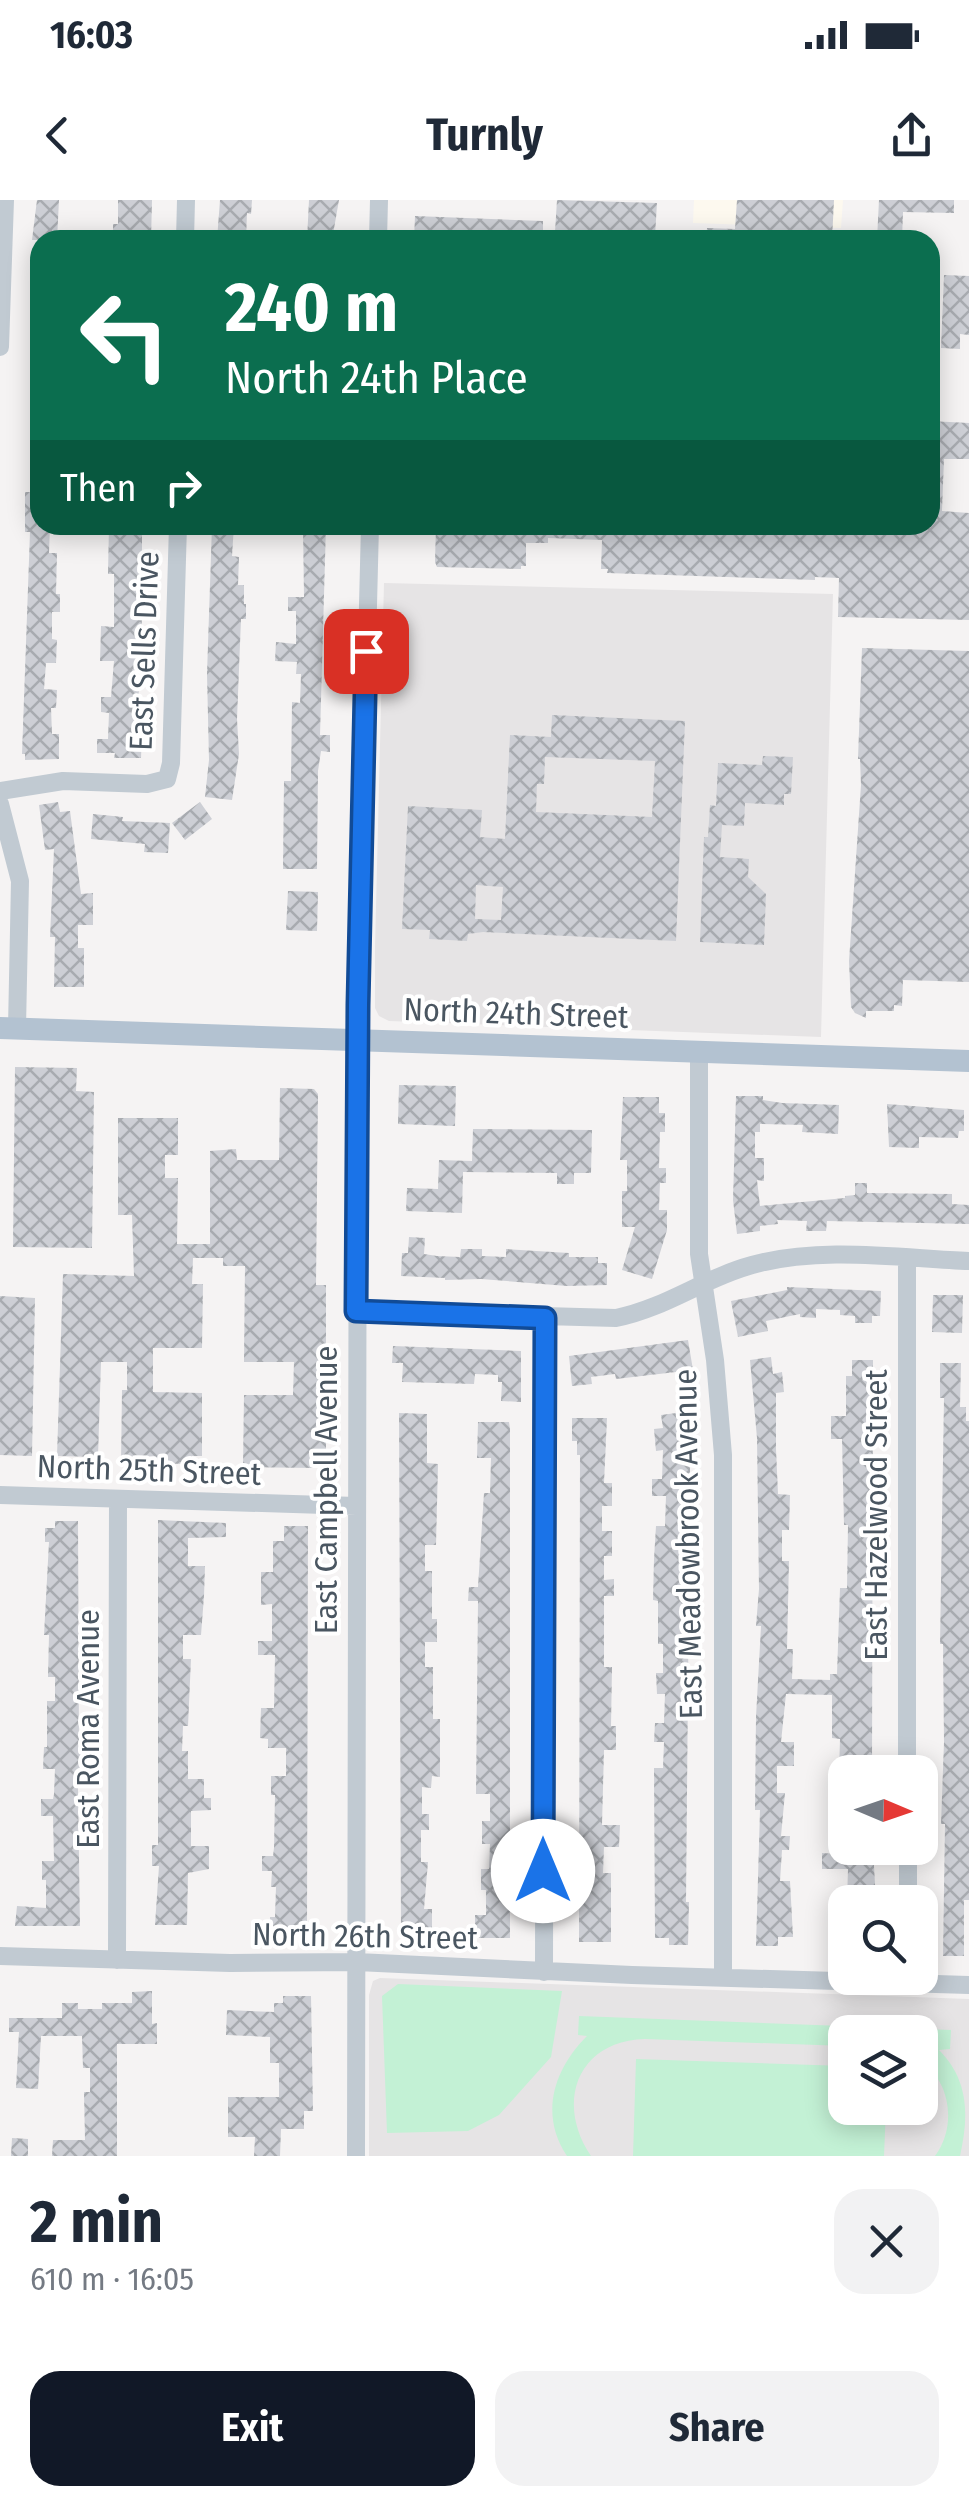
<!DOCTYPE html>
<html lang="en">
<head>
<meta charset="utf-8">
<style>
  :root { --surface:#fff; --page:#f2f2f3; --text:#1f2937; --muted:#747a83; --accent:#111827 }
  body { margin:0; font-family:"Fira Sans Condensed",sans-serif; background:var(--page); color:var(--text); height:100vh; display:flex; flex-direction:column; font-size:38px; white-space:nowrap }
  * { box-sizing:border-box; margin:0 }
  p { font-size:32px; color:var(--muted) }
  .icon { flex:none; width:55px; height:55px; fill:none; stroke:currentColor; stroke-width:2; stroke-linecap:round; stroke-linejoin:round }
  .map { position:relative; height:1956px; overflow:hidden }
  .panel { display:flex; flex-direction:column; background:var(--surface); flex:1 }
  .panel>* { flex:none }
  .hud { position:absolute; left:30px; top:30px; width:910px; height:305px; border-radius:30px; box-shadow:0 5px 25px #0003; background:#0b6e4f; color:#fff; overflow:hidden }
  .needle { width:65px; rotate:92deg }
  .buttons { position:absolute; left:828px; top:1555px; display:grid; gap:20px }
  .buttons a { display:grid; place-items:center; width:110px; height:110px; border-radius:20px; background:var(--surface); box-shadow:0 5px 25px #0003; font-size:50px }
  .pin { position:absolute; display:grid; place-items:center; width:85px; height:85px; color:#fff; margin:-42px; border-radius:20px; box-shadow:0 5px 15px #0006 }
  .me { position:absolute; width:110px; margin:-55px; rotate:0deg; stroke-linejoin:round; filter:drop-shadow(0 0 8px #0008) }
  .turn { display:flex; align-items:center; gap:35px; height:210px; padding:0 30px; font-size:45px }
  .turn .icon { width:130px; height:130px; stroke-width:2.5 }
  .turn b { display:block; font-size:70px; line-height:85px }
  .then { display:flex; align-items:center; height:95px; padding:0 30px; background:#0003; gap:20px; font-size:38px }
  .round { display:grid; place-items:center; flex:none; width:105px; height:105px; border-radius:30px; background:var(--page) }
  .headline { display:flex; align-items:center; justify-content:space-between; height:170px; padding:0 30px }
  h1 { font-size:60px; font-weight:700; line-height:75px }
  .primary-button { display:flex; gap:20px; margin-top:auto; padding:20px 30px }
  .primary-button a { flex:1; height:115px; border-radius:30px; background:var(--accent); color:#fff; font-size:40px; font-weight:700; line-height:115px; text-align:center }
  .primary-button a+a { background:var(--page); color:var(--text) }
  .status { display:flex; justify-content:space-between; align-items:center; height:70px; padding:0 50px; background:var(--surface); direction:ltr }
  .status svg { height:28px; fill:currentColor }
  header { display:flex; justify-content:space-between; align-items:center; height:130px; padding:0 30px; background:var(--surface); font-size:45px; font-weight:700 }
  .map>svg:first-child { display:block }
  .commercial { fill:#fdf9ef }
  .education { fill:#e6e4e5; fill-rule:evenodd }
  .green { fill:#c3f1d5 }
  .building { fill:url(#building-cross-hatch); fill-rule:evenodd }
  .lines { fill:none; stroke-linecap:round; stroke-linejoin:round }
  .minor { stroke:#c1cad2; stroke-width:18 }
  .major { stroke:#b3c2d1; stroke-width:22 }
  .route-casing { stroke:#114b97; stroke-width:25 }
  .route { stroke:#1a73e8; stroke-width:18 }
  .labels { text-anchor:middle; stroke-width:8; stroke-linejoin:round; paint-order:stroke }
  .street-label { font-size:32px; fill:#4a5661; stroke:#fff }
</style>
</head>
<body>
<div class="status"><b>16:03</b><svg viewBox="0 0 49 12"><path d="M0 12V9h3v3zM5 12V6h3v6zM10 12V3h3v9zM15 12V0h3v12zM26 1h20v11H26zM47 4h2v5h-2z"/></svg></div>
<header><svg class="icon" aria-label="back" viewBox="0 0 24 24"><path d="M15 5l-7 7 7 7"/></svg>Turnly<svg class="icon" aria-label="share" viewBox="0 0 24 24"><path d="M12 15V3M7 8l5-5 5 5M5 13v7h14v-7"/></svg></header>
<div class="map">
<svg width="969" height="1956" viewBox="0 0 969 1956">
  <defs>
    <pattern id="building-cross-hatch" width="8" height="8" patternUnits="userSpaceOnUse" patternTransform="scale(2.5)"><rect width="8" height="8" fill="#cdcfd5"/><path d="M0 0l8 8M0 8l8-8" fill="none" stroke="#a8abb0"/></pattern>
  </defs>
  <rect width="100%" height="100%" fill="#f5f3f3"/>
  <path class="commercial" d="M694,0H843L841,28L693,23Z"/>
  <path class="education" d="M384,383L833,394L821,837L389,821L379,816L375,808V748Z
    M380,1778L969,1799V1956H369V1795L373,1781ZM845,1832H920V1908H845Z"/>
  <path class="green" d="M398,1784L562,1791L551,1857L499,1915L468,1931L387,1933L382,1796Z
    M579,1816L951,1830L950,1849L939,1850C969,1880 969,1916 960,1956H935C957,1927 951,1881 920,1860V1832H845V1846L645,1839C577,1841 555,1903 591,1956H567C539,1914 554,1869 587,1836L578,1835Z
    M636,1859L845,1866V1908H886L884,1956H633Z"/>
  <path class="building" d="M37,0H59L57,40H32Z
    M118,0H152L151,40L113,39V24H118Z
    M220,0H252L251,14L247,13L246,40H217Z
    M309,0H339L332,40H307Z
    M557,0L657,3L655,36L555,32Z
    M737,0H834L832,40H706L707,28L735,29Z
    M879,0H954V13L903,12L902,40H877Z
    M415,16L543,21V40H414Z
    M944,75L969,76V135L960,134V149L941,148Z
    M930,221L969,223V259H944L942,311L969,313V420L838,417L839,378L815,377V380L607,373L608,369H601L602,340L548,338V343H526V366H521V369L437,367L435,362L436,325H930Z
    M25,292H40V325H50L49,353H57L56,394H60V412H52V439L57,440L56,463H46L44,489L57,490L56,508H51L52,534H59V559L25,560V554H22L30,332H25Z
    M109,325H142V417L137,533H142L141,558H114L115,553H97V539H108L109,513L101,512V497H111L114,461H100L101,426L114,427V374H108Z
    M212,325H234L232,356L239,357L238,385H244V404H246V419H241L237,519L239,554L232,600L205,597L209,560L207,474Z
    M303,325H326L320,535H330V552L321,551L318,571L317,669H283L284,581H291L292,502L300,503L301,474H296L297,462L275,461L276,442L296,444V411H288V397H304Z
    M862,448L969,451V782L903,780L902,806L894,805V811H866V818L855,813L851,807L849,761L861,585L860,559H858Z
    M552,515L685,521L676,741L483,732L468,734L467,741L429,739L430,730L402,729L408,606L482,610L480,637L505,639L510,535L551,537ZM545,557L655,561L652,617L536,612L537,584H544ZM476,685L503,687L501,720L475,719Z
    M763,556L793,557L791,594H784V605L745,603L744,626L722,625L720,657L749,659L748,677L766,694L764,745L700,742L704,637H708L710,605L716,606L718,563L762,565Z
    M58,602L60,612L70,611L81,694L93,693V725H78V748H84V787H54L55,737H50L54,649L45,650L39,605Z
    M200,602L212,619L185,640L172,623Z
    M93,614L123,617L122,621L170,623L168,653L144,652L145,644L91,639Z
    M288,691L318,692L317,731L286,730Z
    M15,867L77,868L76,891L94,892L92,1048L13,1047Z
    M399,885L456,886L455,926L398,924Z
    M280,888L314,889L318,894L316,1085H326V1257H316V1268L243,1267L244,1195H293L294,1162H244L245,1066H223V1058H193L192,1084H203L202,1148H153V1192L202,1193V1256H192V1264L121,1263L122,1190H127V1162H101L98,1257L57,1256L63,1074L134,1076L132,1015H118V918H178V955H165V978H178L177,1044H210V951L236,949L237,960H279Z
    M736,896H763V900L782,903L839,905L838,934L802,932L803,925L760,924V932H755V958H764V981L757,980L760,1006L845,998V996L855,995V983H867V993L952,994V1004L969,1005V1024L827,1021L826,1031H806L807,1021L777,1020L778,1024L760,1026V1031L737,1034L733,1000Z
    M623,897H659V913H665V932H660L659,968H666V983H660L659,1010H667V1030L652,1079L622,1070L635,1027H622V991H627V960H620Z
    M887,904L964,910V931H959L958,938L919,937V948L889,947Z
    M473,929L592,930L591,973H574V984H557V973L463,972L462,1013L406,1011L407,988L438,989L439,960L472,961Z
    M409,1037L425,1038L424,1054L437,1056L460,1057L461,1049H482V1056L506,1057V1049L569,1053V1057H598V1063H607V1085L567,1086L481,1079L445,1080V1078L401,1076L402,1053H408Z
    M787,1087L881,1091L880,1116H872V1123H855V1116L840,1115V1110L816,1109V1118L800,1117V1114L766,1121L768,1131L738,1137L731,1101L787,1090Z
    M933,1095H963L962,1133L932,1132Z
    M0,1096L35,1098L32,1256L0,1255Z
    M688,1140L693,1170L616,1179L615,1174L591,1177L592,1184L572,1186L569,1156Z
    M393,1146L521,1151V1202L501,1201L502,1182H498V1175L475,1174L474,1184L402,1182L403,1163H392Z
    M771,1157L773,1174L782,1172L784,1192L776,1193V1249L778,1294L790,1295L789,1330H782V1361H789L787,1449H793L792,1479L830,1480V1474H837L840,1388H847L848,1325H844L842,1239H831V1216H846V1176H852V1160H873L872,1572H839L840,1539L832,1538V1495L786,1494L781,1542H794V1566H777V1593H785L781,1636H790L789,1650H782L780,1681H790L793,1737H778V1746H756L760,1610H755L756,1517L761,1426H756L759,1389L757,1238L750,1160Z
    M940,1163H961L960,1207H966V1221H969V1700H964V1756H943L945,1624H941L944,1542L943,1444H940L944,1198H940Z
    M684,1212L690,1268L686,1702H689L688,1745H669V1738H655L654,1568H663L664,1542H654L655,1523H664L665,1494H657L656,1473H663V1444H658V1401L653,1400L654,1359L656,1326H665L666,1296H652V1279H662L663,1250L656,1251L654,1229L663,1228L661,1215Z
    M399,1213L427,1214V1263L438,1264L436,1345H425V1371H432V1419H437V1442H425V1467H433V1519H440V1577L432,1576L431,1588L422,1587V1614H429V1630H421V1662H428L424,1709H432V1733H401Z
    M572,1218H607L604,1283H612V1306H602V1331H612V1356H604V1380L614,1379V1396H604V1467H612L611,1526H616V1550H604L602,1625H620L619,1647H604L603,1673H611V1742H579L580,1255H577V1241H572Z
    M478,1222H509L510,1229V1738H475V1715H486V1690H481V1669H489L490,1644H482V1621H490V1594H476L478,1401H468L469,1387H478L484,1293H490L491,1258H477Z
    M158,1320L226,1323V1337L188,1338V1366H205L204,1396L201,1435H183V1459H191L188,1526H183L182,1551H188V1579H204V1598H211V1610L191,1611V1646H209V1669L188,1673L187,1725H155L159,1666H152V1645H158Z
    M55,1321H78L79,1547H85V1570H79L78,1587L80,1726H15L17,1706L46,1708V1680H42V1661H54L53,1616H41V1599H53L54,1594L55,1569H43L44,1547H47V1501H55V1477H48L49,1435H44L49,1342H45V1328H55Z
    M284,1326H308L307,1733H270V1717H275L276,1687H271L272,1671H262V1656H273L274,1648L275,1595H271V1576H286V1548H268V1539L260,1538L261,1508H274L275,1455H258V1441H272V1404L261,1405V1372H273V1341H284Z
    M838,1648H873L876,1702H847L848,1669H822V1653L838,1654Z
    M152,1791V1824L157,1823V1844H117V1956H52L53,1940H85L84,1892H90V1868H83L82,1836H41L38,1889L16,1888L19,1832H9V1818H62V1803H78V1809H102V1803H132V1792Z
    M283,1796H311L313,1911H304V1929H281L280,1956H254L255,1937H228V1897H279V1863H270V1837L226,1835L227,1810L274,1812V1803H283Z
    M12,1938L28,1939V1956H11Z"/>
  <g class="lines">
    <path class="minor" d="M185,40L186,0
      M378,40L379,0
      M0,147L5,0
      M0,591L63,581L147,584L167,579L171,563L178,325
      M0,604L20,681L17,828
      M699,852V1054L715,1160L723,1255V1777
      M907,1058V1572
      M356,1111L616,1118C666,1108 704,1078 752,1065C821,1046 899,1058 969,1061
      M0,1295L356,1306
      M908,1648V1702
      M0,1756L230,1763L357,1762L632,1775L969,1785
      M117,1760L118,1299
      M544,1772L545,1118
      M356,1956L358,805L370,325"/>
    <path class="major" d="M0,828L969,861"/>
  </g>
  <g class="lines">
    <defs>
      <path id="route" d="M366,451L358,805L356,1111L545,1118L543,1671"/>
    </defs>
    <use href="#route" class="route-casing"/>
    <use href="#route" class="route"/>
  </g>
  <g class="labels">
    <g class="street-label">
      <text transform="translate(144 451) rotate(-88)" y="11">East Sells Drive</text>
      <text transform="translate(516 813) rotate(2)" y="11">North 24th Street</text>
      <text transform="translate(149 1270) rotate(2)" y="11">North 25th Street</text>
      <text transform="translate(326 1290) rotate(-90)" y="11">East Campbell Avenue</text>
      <text transform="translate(876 1315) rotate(-90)" y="11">East Hazelwood Street</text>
      <text transform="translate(688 1344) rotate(-91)" y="11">East Meadowbrook Avenue</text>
      <text transform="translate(88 1529) rotate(-90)" y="11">East Roma Avenue</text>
      <text transform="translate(365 1736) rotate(1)" y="11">North 26th Street</text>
    </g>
  </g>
</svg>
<div class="buttons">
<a><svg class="needle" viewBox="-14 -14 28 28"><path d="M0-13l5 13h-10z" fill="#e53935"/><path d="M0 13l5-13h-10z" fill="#747a83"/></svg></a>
<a><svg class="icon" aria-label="search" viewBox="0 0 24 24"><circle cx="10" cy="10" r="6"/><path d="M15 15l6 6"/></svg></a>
<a><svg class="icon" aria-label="layers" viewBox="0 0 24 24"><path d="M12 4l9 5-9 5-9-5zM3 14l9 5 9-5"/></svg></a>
</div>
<div class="pin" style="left:366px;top:451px;background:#d93025"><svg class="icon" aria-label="arrive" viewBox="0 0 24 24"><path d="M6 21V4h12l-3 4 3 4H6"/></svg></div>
<svg class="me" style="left:543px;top:1671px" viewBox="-20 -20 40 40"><circle r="19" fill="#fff"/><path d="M0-13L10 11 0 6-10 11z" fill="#1a73e8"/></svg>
<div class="hud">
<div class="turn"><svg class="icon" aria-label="left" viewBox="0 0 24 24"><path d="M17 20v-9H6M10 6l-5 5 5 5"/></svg><div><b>240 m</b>North 24th Place</div></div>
<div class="then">Then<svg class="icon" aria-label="right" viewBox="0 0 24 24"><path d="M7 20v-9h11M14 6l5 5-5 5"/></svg></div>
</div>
</div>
<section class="panel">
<div class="headline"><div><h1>2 min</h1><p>610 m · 16:05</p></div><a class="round"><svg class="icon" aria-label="close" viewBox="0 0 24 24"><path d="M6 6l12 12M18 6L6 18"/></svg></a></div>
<div class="primary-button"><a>Exit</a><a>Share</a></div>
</section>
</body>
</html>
